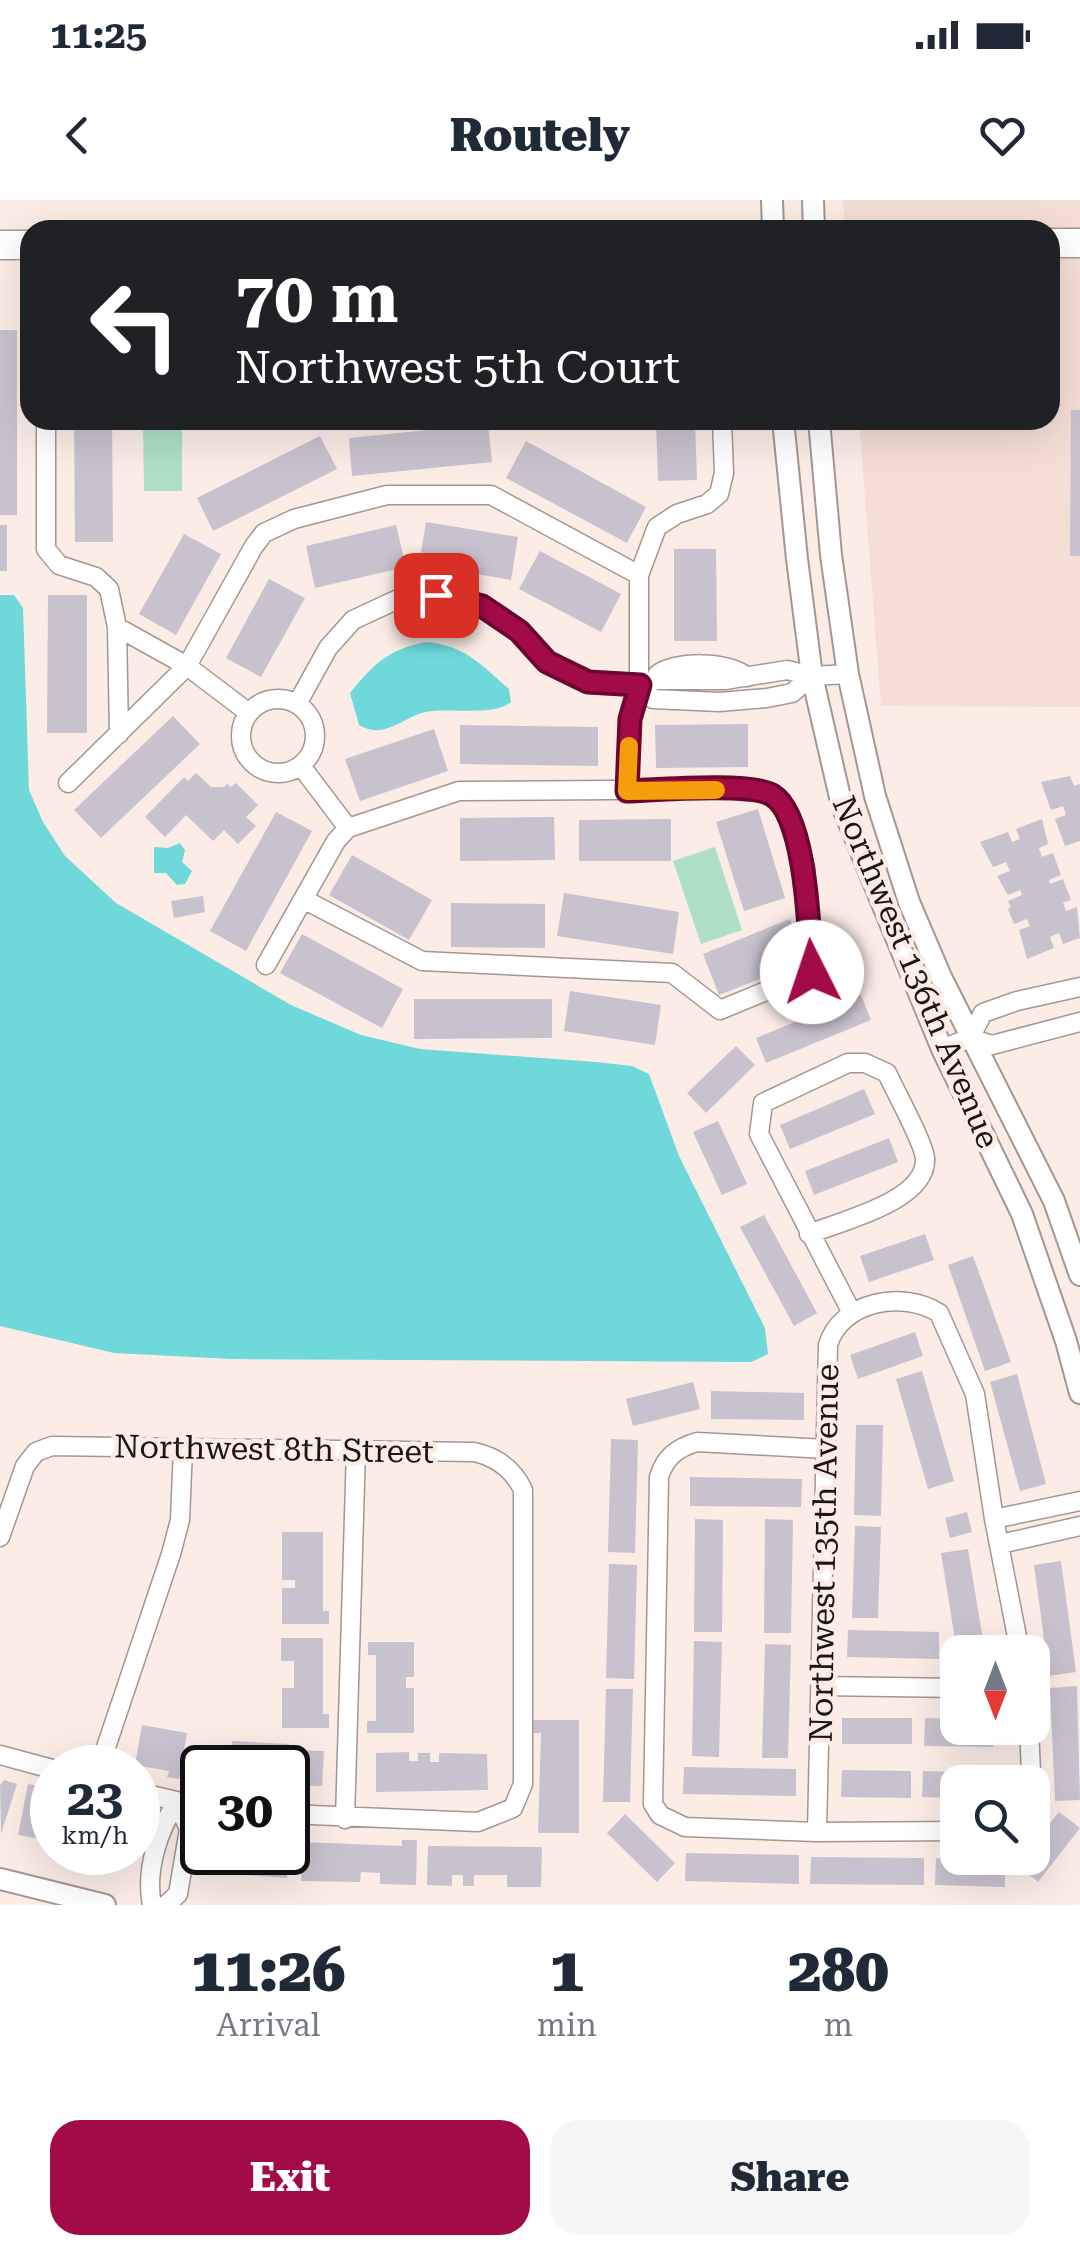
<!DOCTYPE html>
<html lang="en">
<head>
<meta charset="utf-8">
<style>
  :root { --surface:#fff; --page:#f6f6f7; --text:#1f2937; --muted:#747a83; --accent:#a30a48 }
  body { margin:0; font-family:"Roboto Serif",serif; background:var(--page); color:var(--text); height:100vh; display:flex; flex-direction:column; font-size:38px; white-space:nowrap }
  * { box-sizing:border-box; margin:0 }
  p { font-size:32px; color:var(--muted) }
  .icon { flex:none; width:55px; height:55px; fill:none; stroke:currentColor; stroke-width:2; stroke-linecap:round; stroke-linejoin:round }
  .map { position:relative; height:1705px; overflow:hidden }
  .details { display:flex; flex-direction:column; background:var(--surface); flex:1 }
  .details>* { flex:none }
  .hud { position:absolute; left:20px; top:20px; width:1040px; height:210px; border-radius:30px; box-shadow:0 10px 40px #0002; background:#202124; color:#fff; overflow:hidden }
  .needle { width:65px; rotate:180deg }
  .controls { position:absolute; left:940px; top:1435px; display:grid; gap:20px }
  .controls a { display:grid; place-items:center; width:110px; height:110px; border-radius:20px; background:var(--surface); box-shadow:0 10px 40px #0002; font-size:50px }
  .speed { position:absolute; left:30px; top:1545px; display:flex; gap:20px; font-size:50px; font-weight:700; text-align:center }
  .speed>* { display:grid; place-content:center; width:130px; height:130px; border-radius:50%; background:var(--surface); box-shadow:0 10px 40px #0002; line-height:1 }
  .speed small { font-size:25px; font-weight:400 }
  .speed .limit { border:5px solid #111; border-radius:15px; background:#fff; color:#111 }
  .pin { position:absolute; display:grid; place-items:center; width:85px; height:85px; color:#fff; margin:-42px; border-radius:20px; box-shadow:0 5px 15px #0006 }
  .me { position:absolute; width:110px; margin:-55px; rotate:356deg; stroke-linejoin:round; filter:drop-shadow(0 0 8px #0008) }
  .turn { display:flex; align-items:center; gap:35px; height:210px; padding:0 50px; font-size:45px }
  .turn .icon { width:130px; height:130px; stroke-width:2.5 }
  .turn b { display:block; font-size:70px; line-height:85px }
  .eta { display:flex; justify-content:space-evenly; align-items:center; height:170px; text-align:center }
  .eta b { font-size:60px; font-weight:800; line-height:70px }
  .action { display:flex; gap:20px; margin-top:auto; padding:20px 50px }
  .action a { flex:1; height:115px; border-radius:30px; background:var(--accent); color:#fff; font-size:40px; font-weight:800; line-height:115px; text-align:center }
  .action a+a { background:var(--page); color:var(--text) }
  .status { display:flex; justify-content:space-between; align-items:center; height:70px; padding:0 50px; background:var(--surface); direction:ltr }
  .status svg { height:28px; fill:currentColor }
  header { display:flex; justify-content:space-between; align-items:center; height:130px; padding:0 50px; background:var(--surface); font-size:45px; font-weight:800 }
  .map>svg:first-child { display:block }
  .built { fill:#f4ded5 }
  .green { fill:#ade0c6 }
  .water { fill:#6ed8db }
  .building { fill:#c8c2ce }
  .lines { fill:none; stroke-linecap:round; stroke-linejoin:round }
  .minor-casing { stroke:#a49691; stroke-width:21 }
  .tertiary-casing { stroke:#a49691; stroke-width:24 }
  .trunk-casing { stroke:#a49691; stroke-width:31 }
  .minor { stroke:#fff; stroke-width:18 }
  .tertiary { stroke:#fff; stroke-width:20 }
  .trunk { stroke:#fff; stroke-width:28 }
  .route-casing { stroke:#6a062f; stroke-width:25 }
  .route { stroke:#a30a48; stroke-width:18 }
  .slow { stroke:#f59e0b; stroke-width:18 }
  .labels { text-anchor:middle; stroke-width:9; stroke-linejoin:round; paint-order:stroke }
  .street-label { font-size:32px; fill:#1b1614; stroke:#fbece6 }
</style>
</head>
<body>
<div class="status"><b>11:25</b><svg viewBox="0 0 49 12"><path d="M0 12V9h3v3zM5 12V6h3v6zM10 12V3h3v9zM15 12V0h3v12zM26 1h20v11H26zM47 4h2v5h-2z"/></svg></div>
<header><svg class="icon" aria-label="back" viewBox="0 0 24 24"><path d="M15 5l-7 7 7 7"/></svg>Routely<svg class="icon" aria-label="heart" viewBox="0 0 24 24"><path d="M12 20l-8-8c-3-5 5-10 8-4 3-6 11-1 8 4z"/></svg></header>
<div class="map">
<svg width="1080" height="1705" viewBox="0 0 1080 1705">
  <rect width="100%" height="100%" fill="#fbece6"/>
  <path class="built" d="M843,0H1080V507L881,506L859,220H1050V30H845Z"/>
  <path class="green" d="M143,220H182V291H144Z
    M715,647L742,730L701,744L673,661Z"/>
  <path class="water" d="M0,395H14L23,408L29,590L43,622L65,656L116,703L291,805L361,835L420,849L596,862L632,866L649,874L679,956L765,1128L768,1154L751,1162L231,1159L114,1153L0,1126Z
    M426,442C465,445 481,465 509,489L511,502C494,517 449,507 425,512C402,518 384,540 359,525L350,493C375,463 387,450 426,442Z
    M180,643L185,650L182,662L192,671L185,684L177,685L166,673H154V647L168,648Z"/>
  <path class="building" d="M0,130H17V315H0Z
    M1071,210H1080V356H1070Z
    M74,220H112L113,342H75Z
    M656,220H695L697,280L658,281Z
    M488,224L492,262L352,276L349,238Z
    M320,236L337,269L213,331L197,298Z
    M526,241L646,307L627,343L506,278Z
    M426,322L518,337L511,380L419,364Z
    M0,325H7V371H0Z
    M396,325L406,367L315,388L306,346Z
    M184,334L221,354L176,435L139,414Z
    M674,349H716L717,441H674Z
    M540,351L621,394L601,432L519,389Z
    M269,379L305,398L261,477L226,458Z
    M48,395H87V533H47Z
    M173,516L200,544L101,638L74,610Z
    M748,524V567L656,568L655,525Z
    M460,525L598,527V566L460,564Z
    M434,529L448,571L360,601L345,559Z
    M196,573L211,587H224L227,584L231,587L236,583L258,605L246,617L256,626L238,644L224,630L213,641L186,615L165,637L145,617L184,577L188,581Z
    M1070,576L1074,586L1080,584V641L1065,646L1055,619L1066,615L1063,606L1051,610L1041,582Z
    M758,609L785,698L744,711L716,622Z
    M276,612L312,631L246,751L210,731Z
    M554,617L555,660L460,661V618Z
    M671,619V661H579V620Z
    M1042,619L1048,644L1039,648L1042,657L1053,653L1061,675L1049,680L1050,684L1063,679L1071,700L1063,703L1066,711L1077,707L1080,738L1063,744L1059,733L1050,737L1054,748L1027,759L1019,730L1030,726L1027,719L1014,724L1008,709L1011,707L1008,701L1022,695L1020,690L1008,695L997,676L1010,671L1006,662L993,667L980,642L1008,632L1012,642L1020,639L1016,629Z
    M352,655L432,700L409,740L329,695Z
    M564,693L679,712L673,754L557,736Z
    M203,696L205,712L174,718L171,701Z
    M451,703L545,704V748L451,747Z
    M790,719L806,761L719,795L703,754Z
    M302,734L403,789L382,828L280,773Z
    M570,791L661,805L655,845L564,831Z
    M861,795L871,820L766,863L756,838Z
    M414,799H552V838L414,839Z
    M736,846L755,865L706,913L687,893Z
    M864,889L875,914L790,949L780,925Z
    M718,921L747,984L722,995L693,932Z
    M889,938L898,962L814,995L805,971Z
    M764,1015L817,1113L794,1126L740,1027Z
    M925,1034L934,1060L869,1082L860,1056Z
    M973,1056L1011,1162L985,1171L948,1065Z
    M915,1132L923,1156L858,1179L850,1155Z
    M922,1171L954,1281L928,1289L896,1179Z
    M1017,1174L1046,1284L1020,1291L990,1182Z
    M693,1182L700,1209L633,1226L626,1199Z
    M711,1191L804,1193V1220L711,1219Z
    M856,1225H883L881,1316L854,1315Z
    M611,1239L638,1240L635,1353L608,1352Z
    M690,1277L802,1279L801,1307L690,1306Z
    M967,1312L972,1332L950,1338L945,1318Z
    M695,1319L723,1320L722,1432H694Z
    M765,1319L793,1320L791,1433H764Z
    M855,1326L881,1327L878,1418H852Z
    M282,1332H323V1411H329V1424H282V1388H295V1380H282Z
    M968,1349L985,1452H957L941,1353Z
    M1061,1361L1076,1472L1049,1476L1034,1365Z
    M609,1364L637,1365L634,1479L606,1478Z
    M848,1430L939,1432V1459L847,1457Z
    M281,1438H323V1514H329V1528H282V1488H294V1461H281Z
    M694,1441L722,1442L719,1557L692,1556Z
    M368,1442H414V1477H406V1488H414V1533H367V1521H376V1455H368Z
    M765,1444L791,1445L788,1558H762Z
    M1077,1486L1080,1600L1055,1601L1050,1488Z
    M606,1489H633L630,1602H603Z
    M842,1518H912V1544H842Z
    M925,1518L958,1519V1528H993V1547L924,1546Z
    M532,1520H579V1633H538L541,1533H532Z
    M142,1525L187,1533L179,1579L167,1577L169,1571L135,1565Z
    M232,1541L289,1544V1550L324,1551L322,1586L288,1585V1568H231Z
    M409,1552V1561H418V1553H430V1562H439V1553L487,1554L488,1590L376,1592V1553Z
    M684,1567L796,1569V1596L683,1594Z
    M842,1570L911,1571V1598L841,1597Z
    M923,1571L993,1573L992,1582H958V1598L922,1597Z
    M4,1580L17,1584L1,1634L0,1585Z
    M28,1584L50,1588L48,1601L52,1602V1641L18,1635Z
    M1059,1612L1080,1628L1038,1682L1017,1665L1023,1658H1032V1646Z
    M625,1614L675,1663L657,1682L607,1633Z
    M402,1640H417L416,1685L380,1684V1673L361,1672L360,1682L301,1681L302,1642L402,1646Z
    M428,1646L542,1647L541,1687H507V1675H474V1686H463V1675H452V1686L427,1685Z
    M224,1652H289L287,1678L232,1674L233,1663L224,1662Z
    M686,1653L799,1655V1684L685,1681Z
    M811,1657L924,1658V1685L810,1684Z
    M936,1658L1005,1660V1687L935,1685Z"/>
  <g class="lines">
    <defs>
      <path id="minor" d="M46,220V349L59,365L96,377L109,389L117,427L187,466L249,513
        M117,427L119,534
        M656,480L657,475C673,460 731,461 747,477
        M639,485L653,499L719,502L767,498L792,493L812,476
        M241 536a37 37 0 1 1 74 0a37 37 0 1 1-74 0Z
        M297,504L328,448L353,420L396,400L436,395L482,406L519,431L547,462L588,482L639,485L656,480H725L787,470L812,476L848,474
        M301,566L348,628L459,591L749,589L770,593L782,603L805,667L812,772L720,810L672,773L422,761L305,700
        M68,583L187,466L254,346L264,333L294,319L387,295H491L639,375
        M627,591L631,519L639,485V375L657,327L677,314L707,304L719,294L724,273L722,220
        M266,765L336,641L348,628
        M970,838L992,845L1080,822
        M942,849L970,838L983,813L1017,801L1080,787
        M809,1034C841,1021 928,1001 925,958C923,941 895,891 887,873L865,863H848L763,903L759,934L852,1113
        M826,1249L697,1242C677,1248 665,1257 659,1277L653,1604L660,1615L685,1627L817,1632L958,1631
        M994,1319L1080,1301
        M0,1337L25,1266L36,1252L52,1246L474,1252C497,1257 513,1269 523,1290V1584L513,1608L478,1622L288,1614
        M1000,1344L1080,1326
        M821,1486L958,1488
        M1029,1528L1032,1595
        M0,1555L52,1569
        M99,1568L171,1354L180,1320L183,1248
        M138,1592L202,1607
        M345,1619L356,1249
        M817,1632L828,1145C841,1101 903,1090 939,1113L975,1194L994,1319L1020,1452
        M152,1705C145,1671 158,1630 177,1602
        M166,1705L178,1694L189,1629L177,1602"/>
      <path id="tertiary" d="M772,0L773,30
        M813,0L814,30
        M783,220L797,359L812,476L842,606L942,849L1022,1014L1066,1141L1080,1193
        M819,220L831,355L848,474L875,596L909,702L941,777L1054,1001L1080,1075
        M0,1679L105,1705"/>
      <path id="trunk" d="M1050,43H1080
        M0,45H30"/>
    </defs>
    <use href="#minor" class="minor-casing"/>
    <use href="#tertiary" class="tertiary-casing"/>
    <use href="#trunk" class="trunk-casing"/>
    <use href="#minor" class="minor"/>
    <use href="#tertiary" class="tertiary"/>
    <use href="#trunk" class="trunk"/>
  </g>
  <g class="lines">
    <defs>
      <path id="route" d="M436,395L482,406L519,431L547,462L588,482L640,485L630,519L627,591C657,590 750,582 772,595C807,616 809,734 812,772"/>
    </defs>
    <use href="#route" class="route-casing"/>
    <use href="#route" class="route"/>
    <path class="slow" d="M629,546L627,591L716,590"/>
  </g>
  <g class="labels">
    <g class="street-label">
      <text transform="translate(916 772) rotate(67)" y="11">Northwest 136th Avenue</text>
      <text transform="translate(274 1249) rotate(1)" y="11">Northwest 8th Street</text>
      <text transform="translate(824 1353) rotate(-89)" y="11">Northwest 135th Avenue</text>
    </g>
  </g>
</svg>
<div class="controls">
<a><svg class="needle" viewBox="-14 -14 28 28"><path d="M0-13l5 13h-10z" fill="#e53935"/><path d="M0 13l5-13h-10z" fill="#747a83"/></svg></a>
<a><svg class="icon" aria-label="search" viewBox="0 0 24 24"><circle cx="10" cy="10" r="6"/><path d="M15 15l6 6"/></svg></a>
</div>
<div class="speed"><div>23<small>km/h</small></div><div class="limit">30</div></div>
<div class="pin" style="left:436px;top:395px;background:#d93025"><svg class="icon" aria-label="arrive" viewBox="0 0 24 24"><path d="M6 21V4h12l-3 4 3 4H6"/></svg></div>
<svg class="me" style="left:812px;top:772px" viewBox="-20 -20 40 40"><circle r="19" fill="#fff"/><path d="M0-13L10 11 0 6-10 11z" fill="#a30a48"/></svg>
<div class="hud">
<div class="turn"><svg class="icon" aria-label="left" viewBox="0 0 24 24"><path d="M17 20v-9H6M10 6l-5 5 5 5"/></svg><div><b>70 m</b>Northwest 5th Court</div></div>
</div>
</div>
<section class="details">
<div class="eta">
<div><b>11:26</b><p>Arrival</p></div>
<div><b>1</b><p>min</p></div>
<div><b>280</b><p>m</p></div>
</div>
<div class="action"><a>Exit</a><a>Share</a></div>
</section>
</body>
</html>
